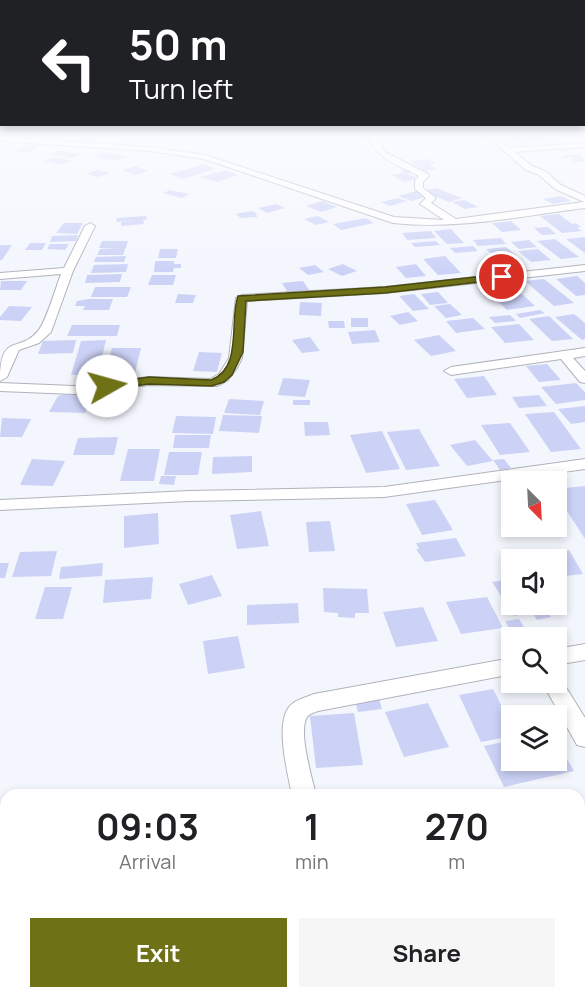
<!DOCTYPE html>
<html lang="en">
<head>
<meta charset="utf-8">
<style>
  :root { --surface:#fff; --page:#f6f6f6; --text:#202124; --muted:#757577; --accent:#6f7117 }
  body { margin:0; font-family:Manrope,sans-serif; background:var(--page); color:var(--text); height:100vh; display:flex; flex-direction:column; font-size:22px; white-space:nowrap }
  * { box-sizing:border-box; margin:0 }
  p { font-size:20px; color:var(--muted) }
  .icon { flex:none; width:33px; height:33px; fill:none; stroke:currentColor; stroke-width:2; stroke-linecap:round; stroke-linejoin:round }
  .map { position:relative; flex:1; overflow:hidden }
  .details { position:absolute; left:0px; top:789px; width:585px; height:210px; display:flex; flex-direction:column; background:var(--surface); border-radius:18px 18px 0 0; box-shadow:0 3px 9px #0003 }
  .details>* { flex:none }
  .top-card { position:absolute; left:0px; top:0px; width:585px; height:126px; box-shadow:0 3px 9px #0003; background:#202124; color:#fff; overflow:hidden }
  .needle { width:39px; rotate:156deg }
  .tools { position:absolute; left:501px; top:471px; display:grid; gap:12px }
  .tools a { display:grid; place-items:center; width:66px; height:66px; border-radius:0px; background:var(--surface); box-shadow:0 3px 9px #0003; font-size:30px }
  .pin { position:absolute; display:grid; place-items:center; width:51px; height:51px; color:#fff; margin:-26px; border:3px solid #fff; border-radius:50%; box-shadow:0 2px 6px #0007 }
  .me { position:absolute; width:66px; margin:-33px; rotate:83deg; stroke-linejoin:round; filter:drop-shadow(0 0 4px #0008) }
  .turn { display:flex; align-items:center; gap:21px; height:126px; padding:0 30px; font-size:27px }
  .turn .icon { width:78px; height:78px; stroke-width:2.5 }
  .turn b { display:block; font-size:42px; line-height:51px }
  .eta { display:flex; justify-content:space-evenly; align-items:center; height:102px; text-align:center }
  .eta b { font-size:36px; font-weight:700; line-height:42px }
  .button { display:flex; gap:12px; margin-top:auto; padding:12px 30px }
  .button a { flex:1; height:69px; border-radius:0px; background:var(--accent); color:#fff; font-size:24px; font-weight:700; line-height:69px; text-align:center }
  .button a+a { background:var(--page); color:var(--text) }
  .map>svg:first-child { display:block }
  .building { fill:#ccd2f6 }
  .lines { fill:none; stroke-linecap:round; stroke-linejoin:round }
  .minor-casing { stroke:#b1b2ba; stroke-width:2 }
  .minor { fill:#fff; fill-rule:evenodd }
  .route { fill:#6f7117; stroke:#48490f; stroke-width:1.5 }
</style>
</head>
<body>
<div class="map">
<svg width="585" height="999" viewBox="0 0 585 999">
  <rect width="100%" height="100%" fill="#f4f6fe"/>
  <path class="building" d="M84,134H100L91,140L76,139Z
    M503,134H516L522,138L543,137L548,141L515,142Z
    M27,143L40,144L29,153L15,152Z
    M58,151L81,154L73,158L50,155Z
    M100,153L128,156L118,160L95,158Z
    M561,155H581L585,162H575L571,159L581,158H563Z
    M57,157L72,161L59,165L44,161Z
    M427,159L436,163L428,164L438,169L425,171L410,161Z
    M205,164L215,169L183,179L170,174Z
    M135,166L148,171L135,175L122,170Z
    M407,169L414,172L407,173L418,179L404,182L391,175L405,173L400,171Z
    M98,170L110,173L98,177L86,174Z
    M226,170L238,175L217,182L200,177Z
    M436,188L462,198L449,202L423,191Z
    M170,190L189,194L182,198L163,193Z
    M416,191L428,196L411,201L398,196Z
    M561,196L571,201L553,204L543,199Z
    M398,198L407,201L390,206L381,202Z
    M465,200L478,207L465,209L452,202Z
    M322,201L337,207L322,212L306,206Z
    M276,204L285,208L267,213L258,208Z
    M252,211L258,214L255,215L258,217L241,218L235,214Z
    M559,214L572,224L576,223L581,227L577,228L582,231L562,233L540,216Z
    M146,216L147,220H143L144,224L121,226V222L136,220L117,222L116,218Z
    M318,216L329,222L316,225L304,219Z
    M366,218L374,223L341,230L333,224Z
    M511,221L521,230L502,232L492,223Z
    M64,223H83L77,234L56,233Z
    M548,227L556,234L542,235L534,228Z
    M451,229L464,243L447,244L434,231Z
    M431,231L436,238L407,240L402,233Z
    M78,235L76,241L50,242L52,236Z
    M585,237V253L566,239Z
    M501,238L506,244L478,246L473,240Z
    M555,239L579,257L561,259L537,241Z
    M529,240L537,247L519,249L511,242Z
    M102,241H128L123,255H97L100,249H120L99,248Z
    M436,241L440,245L415,247L411,243Z
    M30,243H46L42,250H25Z
    M50,244H69L65,250L47,249Z
    M0,245H12L2,260H0Z
    M473,246L478,251L455,253L450,248Z
    M506,247L517,256L496,258L486,249Z
    M160,249H178L176,258H158Z
    M538,249L551,260L531,262L518,251Z
    M126,256L124,262H94L96,257Z
    M445,256L461,273L438,275L423,259Z
    M155,261H174V264H181V268H174L173,272H154Z
    M128,264L126,272L91,273L94,265Z
    M343,264L357,271L342,276L328,269Z
    M416,264L426,276L406,278L396,267Z
    M315,265L324,272L308,275L299,268Z
    M122,274L120,282L85,283L87,275Z
    M152,275H176L173,285H148Z
    M577,276L585,283V295L576,296L556,279Z
    M544,279L574,303L554,306L525,281Z
    M1,281H27L21,290H0Z
    M303,281L310,291L288,293L282,283Z
    M95,287H131L127,297H91Z
    M438,292L448,303L430,305L421,294Z
    M178,294L196,295L193,303H175Z
    M414,294L429,309L413,311L399,296Z
    M522,294L535,306L507,310L494,298Z
    M88,299H113L109,310H83L85,306H75L77,301Z
    M300,302L322,303L321,316L299,315Z
    M450,304L462,315L446,318L434,306Z
    M9,306L32,307L21,321L0,320V317Z
    M540,310L545,313L520,318L516,314Z
    M408,312L418,321L400,325L390,316Z
    M574,314L585,323V339L582,340L555,317Z
    M510,315L516,321L495,323L489,317Z
    M549,316L573,339L552,341L529,319Z
    M351,318H368V327H351Z
    M473,318L485,329L456,333L446,321Z
    M328,321H344L345,328H329Z
    M519,324L534,340L505,343L491,327Z
    M72,325H120L117,336H67Z
    M375,330L380,342L352,344L348,332Z
    M439,335L456,351L431,356L414,340Z
    M310,337L320,351L302,353L292,340Z
    M76,340L73,353L38,354L43,341Z
    M106,340L98,374L71,375L81,341Z
    M112,348H141L135,373L105,374Z
    M199,352L222,353L217,372L193,371Z
    M547,364L561,380L539,382L526,366Z
    M484,376L497,395L467,398L454,379Z
    M283,378L310,380L305,397L278,395Z
    M576,383L585,392V400L556,404L541,387Z
    M66,394L92,397L85,413L49,412L58,396Z
    M539,395L547,406L519,408L512,397Z
    M229,399L264,401L260,415L224,413Z
    M293,400H310V405H293Z
    M585,406V422L571,424L558,409Z
    M554,412L581,449L551,452L525,414Z
    M223,415L262,416L259,433L219,431Z
    M176,416L216,417L213,434L172,433Z
    M2,418L31,419L22,437H0Z
    M304,422H328L330,435L305,436Z
    M510,423L530,452L500,455L481,425Z
    M419,429L440,466L406,470L387,432Z
    M382,431L400,469L366,473L350,435Z
    M175,435H211L209,448H173Z
    M118,437L114,455H73L78,438Z
    M475,440L493,461L467,466L450,445Z
    M128,449H160L154,481H120Z
    M169,452H202L198,475H164Z
    M252,456V472L212,474L213,457Z
    M32,459L65,461L53,486L20,485Z
    M504,459L511,468L500,470L493,460Z
    M161,476H176L174,485L159,484Z
    M585,486V539L556,494V489Z
    M435,500L453,530L422,535L406,504Z
    M261,511L269,546L237,549L230,515Z
    M158,513L159,544L124,548V516Z
    M330,521L335,551L309,552L306,522Z
    M456,538L466,556L425,562L416,549H419L416,543Z
    M569,550L583,574L556,577V560H540L536,553Z
    M57,551L51,576L12,577L20,552Z
    M0,563H9L5,578H0Z
    M103,563L102,576L59,579L61,567Z
    M212,575L222,596L188,605L179,584Z
    M153,577L151,599L103,603L105,580Z
    M512,579V604H543L551,617L537,620L532,612L514,616L492,582Z
    M45,587H72L63,619H35Z
    M323,588L367,589L369,613H355V618L338,617V613L324,612Z
    M487,597L503,628L461,634L446,602Z
    M298,603L299,623L247,625V605Z
    M423,607L438,641L396,647L383,612Z
    M519,619L529,635L515,637L505,621Z
    M238,636L245,668L208,674L203,641Z
    M493,689L512,726V736L481,742L459,695Z
    M378,695L382,709L358,712L354,697Z
    M428,703L449,747L404,757L385,712Z
    M354,713L363,765L316,768L310,716Z
    M512,740V760H556V740L574,771L504,787L484,746Z
    M585,872V925L579,927V873Z
    M0,885L6,887V917L0,927Z
    M585,940V999H565L561,993H579V942Z"/>
  <g class="lines">
    <defs>
      <path id="minor" d="M366,134H374L385,152L428,174L429,176L423,182V188L436,198L431,203L456,219L584,202L555,189L539,175L526,170L484,134H492L509,148L585,143V147L515,152L532,166L545,171L561,185L585,196V208C521,216 458,230 393,223L204,159L150,151L0,141V137L150,147L205,155L394,217L444,220L420,204L426,198L415,189V181L419,176C394,163 379,161 366,134Z
        M90,223L95,226L73,271L51,332L39,343L19,350L7,377L0,381C0,331 19,354 38,331C46,322 56,287 61,274L0,279V273L64,268L85,226Z
        M585,265V271L385,293L247,301L242,358L237,368L228,380L217,386L149,385L74,394L0,391V383L74,386L149,377L210,379L219,374L229,358L236,298L242,295L385,287Z
        M585,348V356L573,358L585,371V383L580,382L561,359L451,375L444,371L451,367Z
        M585,459V469L384,497L189,501L0,510V500L189,491L384,487Z
        M585,644V660L556,665V649Z
        M512,658V674L318,711C313,713 308,714 306,719C299,735 312,778 316,795H292C288,774 273,719 292,704C298,699 307,697 314,694Z
        M556,675L559,676L585,718V747L577,745L542,682H556Z
        M63,993H101L99,999H61Z"/>
    </defs>
    <use href="#minor" class="minor-casing"/>
    <use href="#minor" class="minor"/>
  </g>
  <linearGradient id="sky" x2="0" y2="1"><stop stop-color="#7daad3"/><stop offset="0.49" stop-color="#fafbff"/><stop offset="1" stop-color="#fafbff" stop-opacity="0"/></linearGradient>
  <rect width="585" height="274" fill="url(#sky)"/>
  <path class="route" d="M502,274L507,277L505,279L385,293L246,301L243,352L232,375L224,382L212,386L149,384L107,390L101,386L107,383L149,377L211,380C243,368 229,321 238,296L385,287Z"/>
</svg>
<div class="tools">
<a><svg class="needle" viewBox="-14 -14 28 28"><path d="M0-13l5 13h-10z" fill="#e53935"/><path d="M0 13l5-13h-10z" fill="#757577"/></svg></a>
<a><svg class="icon" aria-label="sound" viewBox="0 0 24 24"><path d="M4 9h4l5-4v14l-5-4H4zM17 9q2 3 0 6"/></svg></a>
<a><svg class="icon" aria-label="search" viewBox="0 0 24 24"><circle cx="10" cy="10" r="6"/><path d="M15 15l6 6"/></svg></a>
<a><svg class="icon" aria-label="layers" viewBox="0 0 24 24"><path d="M12 4l9 5-9 5-9-5zM3 14l9 5 9-5"/></svg></a>
</div>
<div class="pin" style="left:502px;top:277px;background:#d93025"><svg class="icon" aria-label="arrive" viewBox="0 0 24 24"><path d="M6 21V4h12l-3 4 3 4H6"/></svg></div>
<svg class="me" style="left:107px;top:386px" viewBox="-20 -20 40 40"><circle r="19" fill="#fff"/><path d="M0-13L10 11 0 6-10 11z" fill="#6f7117"/></svg>
<div class="top-card">
<div class="turn"><svg class="icon" aria-label="left" viewBox="0 0 24 24"><path d="M17 20v-9H6M10 6l-5 5 5 5"/></svg><div><b>50 m</b>Turn left</div></div>
</div>
<section class="details">
<div class="eta">
<div><b>09:03</b><p>Arrival</p></div>
<div><b>1</b><p>min</p></div>
<div><b>270</b><p>m</p></div>
</div>
<div class="button"><a>Exit</a><a>Share</a></div>
</section>
</div>
</body>
</html>
